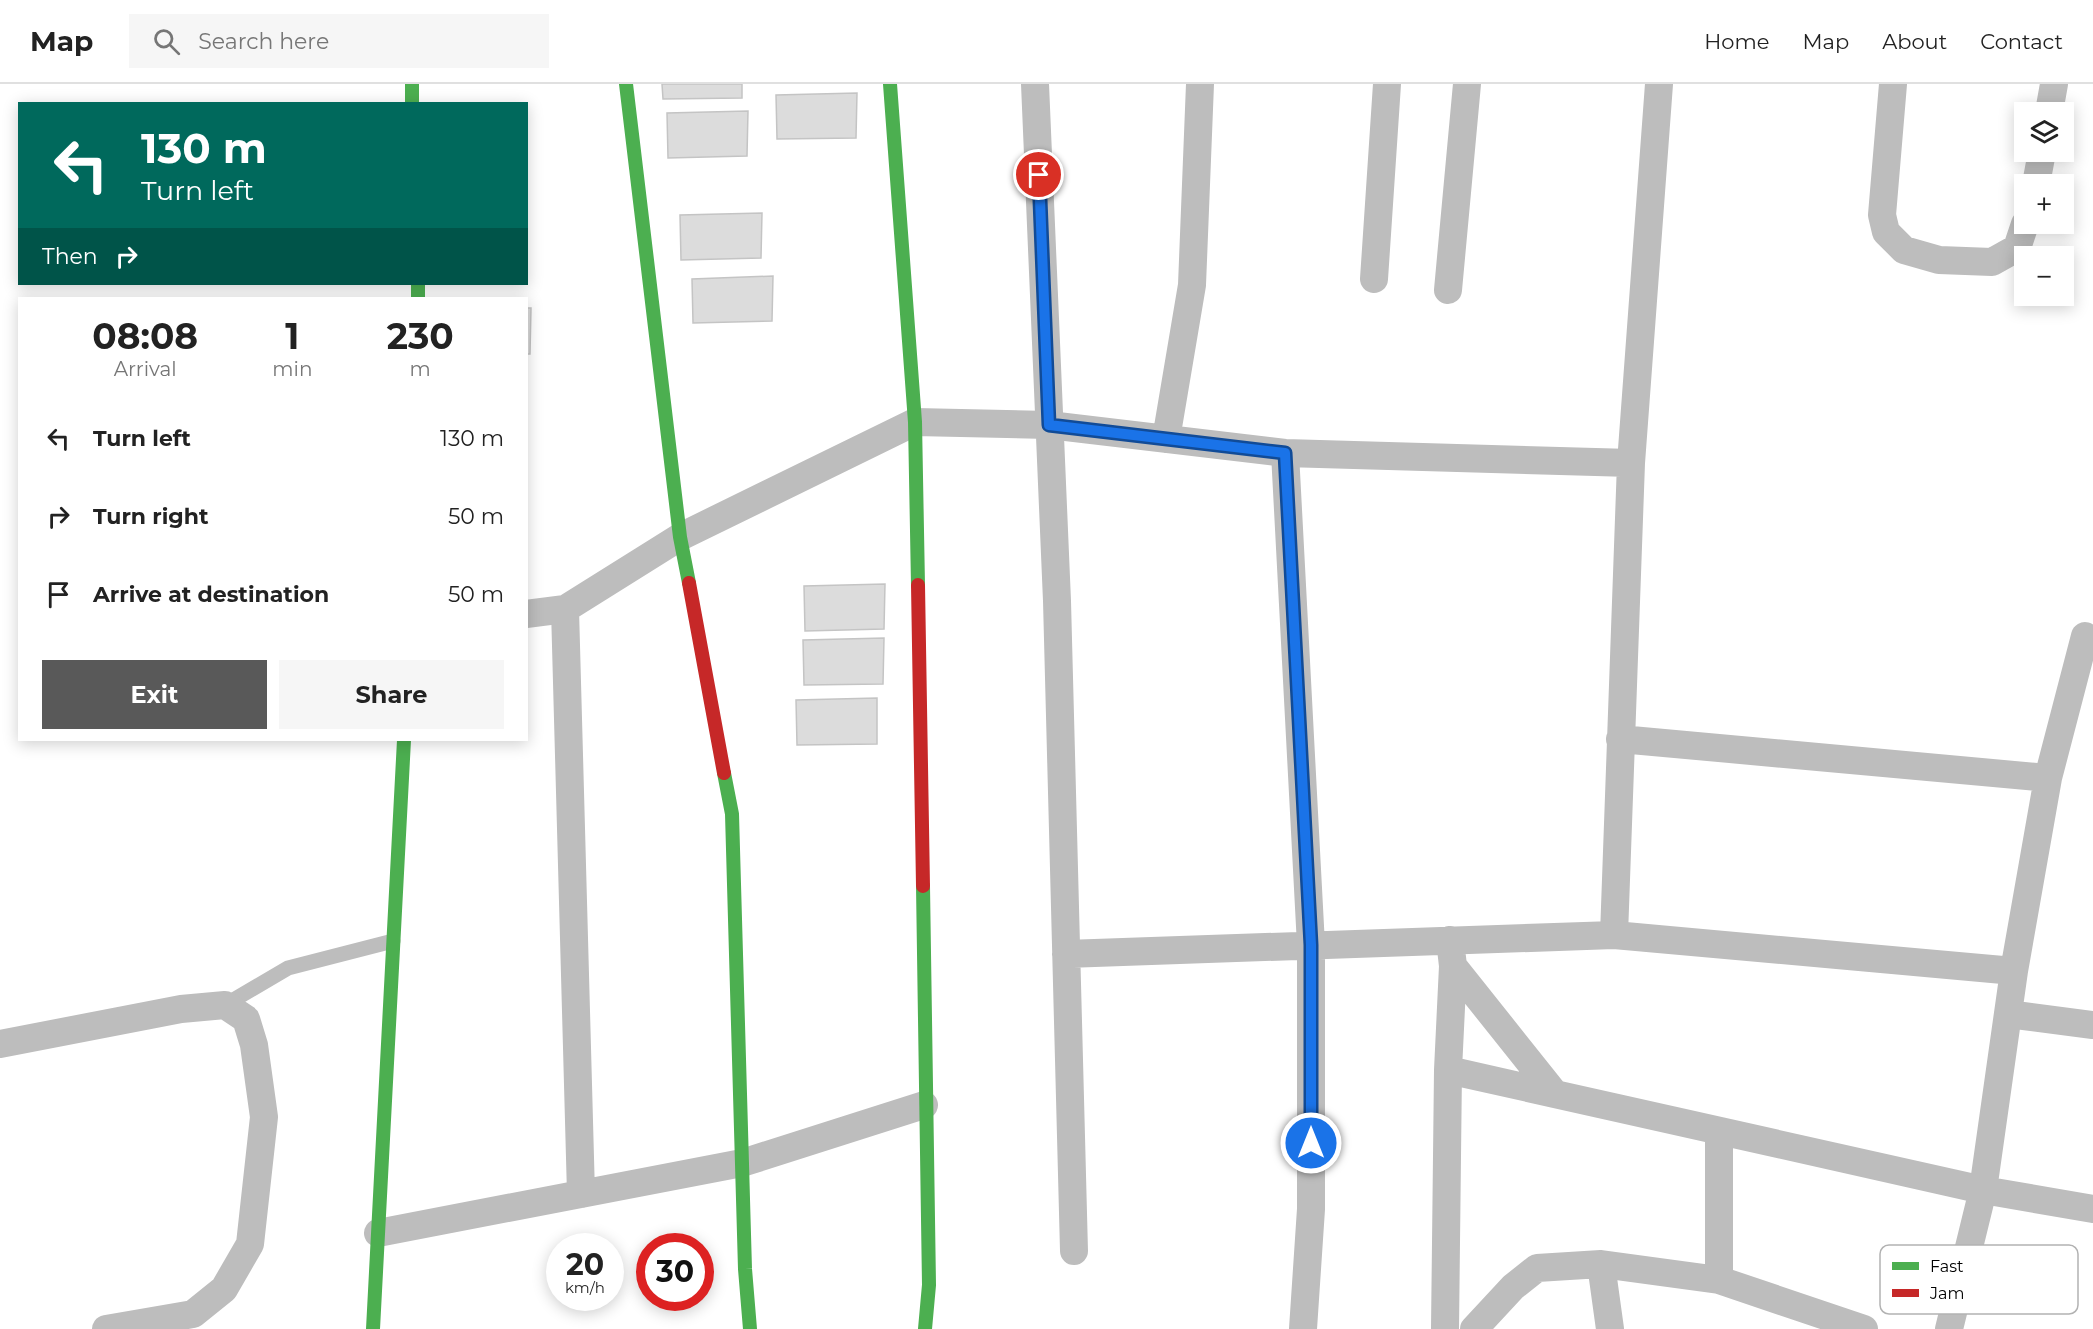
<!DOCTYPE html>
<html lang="en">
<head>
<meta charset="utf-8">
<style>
  :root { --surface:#fff; --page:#f6f6f6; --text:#222; --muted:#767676; --line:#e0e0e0; --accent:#595959 }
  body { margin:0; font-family:Montserrat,sans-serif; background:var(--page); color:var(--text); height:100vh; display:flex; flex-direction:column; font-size:22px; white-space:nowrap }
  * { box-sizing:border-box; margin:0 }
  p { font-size:20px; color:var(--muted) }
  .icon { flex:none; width:33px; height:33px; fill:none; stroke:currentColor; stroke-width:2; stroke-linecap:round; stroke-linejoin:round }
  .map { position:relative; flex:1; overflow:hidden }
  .panel { position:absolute; left:18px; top:213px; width:510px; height:444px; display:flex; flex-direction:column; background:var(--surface); border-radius:0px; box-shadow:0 3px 15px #0003 }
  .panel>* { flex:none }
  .top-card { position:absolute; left:18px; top:18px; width:510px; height:183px; border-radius:0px; box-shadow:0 3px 15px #0003; background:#00695c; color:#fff; overflow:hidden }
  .controls { position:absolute; left:2014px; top:18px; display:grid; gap:12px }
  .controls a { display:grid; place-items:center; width:60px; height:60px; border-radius:0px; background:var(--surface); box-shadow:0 3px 15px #0003; font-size:30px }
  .speed { position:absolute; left:546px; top:1149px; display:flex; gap:12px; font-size:30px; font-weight:700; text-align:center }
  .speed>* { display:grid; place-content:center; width:78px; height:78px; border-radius:50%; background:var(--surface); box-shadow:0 3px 15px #0003; line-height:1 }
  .speed small { font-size:15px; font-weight:400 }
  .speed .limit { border:9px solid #d22; background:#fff; color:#111 }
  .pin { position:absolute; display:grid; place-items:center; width:51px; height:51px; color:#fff; margin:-26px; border:3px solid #fff; border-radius:50%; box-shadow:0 2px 6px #0007 }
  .me { position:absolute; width:66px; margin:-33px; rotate:0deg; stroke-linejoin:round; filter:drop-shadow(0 0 4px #0008) }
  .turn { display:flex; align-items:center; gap:21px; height:126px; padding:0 24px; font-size:27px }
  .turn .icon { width:78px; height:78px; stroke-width:2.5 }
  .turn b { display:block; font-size:42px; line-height:51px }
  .then { display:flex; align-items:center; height:57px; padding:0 24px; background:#0003; gap:12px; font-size:22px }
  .eta { display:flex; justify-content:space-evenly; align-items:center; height:102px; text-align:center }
  .eta b { font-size:36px; font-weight:700; line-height:42px }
  .action { display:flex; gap:12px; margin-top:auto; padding:12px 24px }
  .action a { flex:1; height:69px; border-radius:0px; background:var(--accent); color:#fff; font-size:24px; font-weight:700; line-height:69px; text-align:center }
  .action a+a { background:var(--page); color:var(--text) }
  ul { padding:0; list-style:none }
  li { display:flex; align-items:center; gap:18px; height:78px; padding:0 24px }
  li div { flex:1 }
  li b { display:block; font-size:22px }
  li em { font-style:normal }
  header { display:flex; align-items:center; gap:36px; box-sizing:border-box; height:84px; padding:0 30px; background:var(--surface); border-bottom:2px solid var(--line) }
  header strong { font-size:28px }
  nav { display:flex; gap:33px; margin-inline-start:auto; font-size:21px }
  .search { width:420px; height:54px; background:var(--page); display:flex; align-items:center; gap:15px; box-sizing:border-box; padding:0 21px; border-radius:0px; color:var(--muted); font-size:22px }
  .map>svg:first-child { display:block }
  .building { fill:#dcdcdc; stroke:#c4c4c4; stroke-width:1.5 }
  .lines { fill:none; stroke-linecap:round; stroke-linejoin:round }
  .lane { stroke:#bdbdbd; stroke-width:15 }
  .street { stroke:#bdbdbd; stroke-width:28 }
  .fast { stroke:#4caf50; stroke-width:14 }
  .jam { stroke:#c62828; stroke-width:14 }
  .route-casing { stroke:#114b97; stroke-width:15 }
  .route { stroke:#1a73e8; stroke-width:10 }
  .key { fill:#fff; stroke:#b2b2b2; stroke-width:1.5 }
  .key-label { font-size:16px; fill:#000 }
</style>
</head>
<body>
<header>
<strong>Map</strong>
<div class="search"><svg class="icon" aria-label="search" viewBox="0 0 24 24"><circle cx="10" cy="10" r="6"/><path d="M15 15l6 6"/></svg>Search here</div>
<nav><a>Home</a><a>Map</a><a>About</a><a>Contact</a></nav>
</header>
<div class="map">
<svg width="2093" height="1245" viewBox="0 0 2093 1245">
  <rect width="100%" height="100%" fill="#fff"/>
  <path class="building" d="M662,0H742V14L663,15Z
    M857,9L856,54L777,55L776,11Z
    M748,27L747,72L668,74L667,29Z
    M762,129L761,174L681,176L680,131Z
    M773,192L772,237L693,239L692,195Z
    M526,224H531L530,270H526Z
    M885,500L884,545L805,547L804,502Z
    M884,554L883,600L804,601L803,556Z
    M877,614V660L797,661L796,616Z"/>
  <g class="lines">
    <path class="lane" d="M225,921L288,884L393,857"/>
    <path class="street" d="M1035,0L1057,517L1074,1167
      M1893,0L1882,131L1886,148L1904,166L1939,176L1992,178L2017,164L2025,140
      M2049,28L2054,0
      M2036,100L2042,68
      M1374,195L1387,0
      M1448,206L1467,0
      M1166,355L1192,201L1200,0
      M1285,369L1311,861V1125L1303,1245
      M565,525L581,1110
      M526,530L565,525L680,453L915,338L1049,341L1285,369L1631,379
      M1620,655L2048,694
      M1614,851L1631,379L1659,0
      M1066,870L1614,851L2014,887
      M1453,882L1555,1010
      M2008,930L2093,941
      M0,960L181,925L225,921L246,935L254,961L264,1033L250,1160L224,1205L193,1230L106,1245
      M1448,986L1983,1106L2093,1125
      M1719,1047V1196L1864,1245
      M378,1149L742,1079L924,1021
      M1601,1180L1610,1245
      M1445,1245L1448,986L1453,882L1450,856
      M1474,1245L1513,1203L1537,1184L1601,1180L1719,1196
      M1949,1245L1983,1106L2014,887L2048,694L2085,552"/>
    <path class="fast" d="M412,0V20
      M626,0L680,453L689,499
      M890,0L915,338L918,501
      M418,200V214
      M724,689L732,730L745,1185L750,1245
      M923,802L929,1201L925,1245
      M373,1245L404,656"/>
    <path class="jam" d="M689,499L724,689
      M918,501L923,802"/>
  </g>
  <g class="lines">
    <defs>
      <path id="route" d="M1039,91L1049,341L1285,369L1311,861V1059"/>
    </defs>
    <use href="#route" class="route-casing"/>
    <use href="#route" class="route"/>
  </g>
  <rect x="1880" y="1161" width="198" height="69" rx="9" class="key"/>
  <rect x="1892" y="1178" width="27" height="8" fill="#4caf50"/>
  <rect x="1892" y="1205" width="27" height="8" fill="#c62828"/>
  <g class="key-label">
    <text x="1930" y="1188">Fast</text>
    <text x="1930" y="1215">Jam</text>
  </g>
</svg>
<div class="controls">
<a><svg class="icon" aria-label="layers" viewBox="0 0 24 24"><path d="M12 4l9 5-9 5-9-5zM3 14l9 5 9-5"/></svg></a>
<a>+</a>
<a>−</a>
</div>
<div class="speed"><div>20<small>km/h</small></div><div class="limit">30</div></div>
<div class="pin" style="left:1039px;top:91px;background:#d93025"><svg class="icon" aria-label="arrive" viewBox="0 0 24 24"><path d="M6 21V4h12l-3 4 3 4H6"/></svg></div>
<svg class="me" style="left:1311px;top:1059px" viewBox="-20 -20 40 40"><circle r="17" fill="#1a73e8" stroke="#fff" stroke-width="3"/><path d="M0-11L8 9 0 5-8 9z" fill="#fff"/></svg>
<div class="top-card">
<div class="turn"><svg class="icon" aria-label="left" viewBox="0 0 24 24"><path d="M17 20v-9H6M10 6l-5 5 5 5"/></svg><div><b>130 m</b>Turn left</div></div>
<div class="then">Then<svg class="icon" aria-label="right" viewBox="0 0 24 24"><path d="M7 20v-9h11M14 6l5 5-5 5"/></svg></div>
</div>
<section class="panel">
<div class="eta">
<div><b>08:08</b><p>Arrival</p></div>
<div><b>1</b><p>min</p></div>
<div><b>230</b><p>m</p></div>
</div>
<ul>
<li><svg class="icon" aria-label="left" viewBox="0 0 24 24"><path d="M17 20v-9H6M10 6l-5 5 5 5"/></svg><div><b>Turn left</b></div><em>130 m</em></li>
<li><svg class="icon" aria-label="right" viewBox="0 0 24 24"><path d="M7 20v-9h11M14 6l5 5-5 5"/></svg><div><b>Turn right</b></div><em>50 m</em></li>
<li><svg class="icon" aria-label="arrive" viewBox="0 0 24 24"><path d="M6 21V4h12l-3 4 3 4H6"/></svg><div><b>Arrive at destination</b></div><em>50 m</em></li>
</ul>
<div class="action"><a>Exit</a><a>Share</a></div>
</section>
</div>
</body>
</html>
